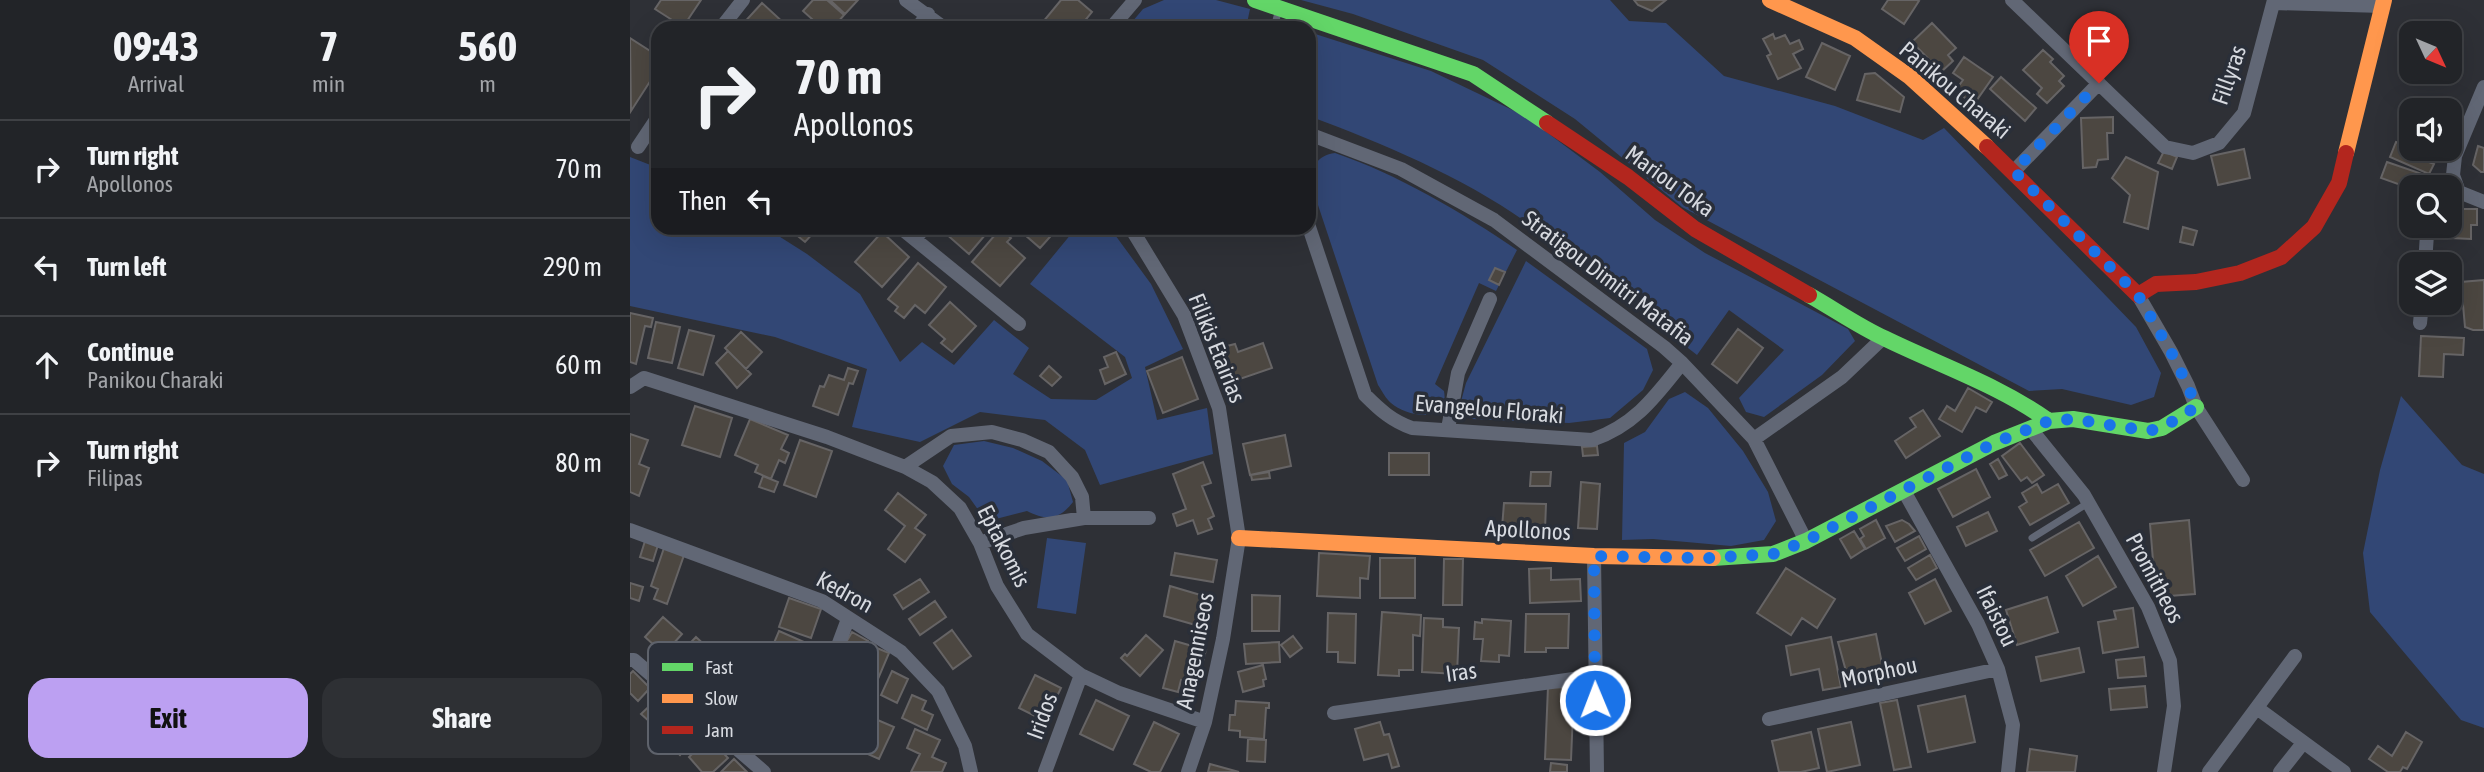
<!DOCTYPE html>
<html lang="en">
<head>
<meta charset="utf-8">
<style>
  :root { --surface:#222428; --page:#2e3034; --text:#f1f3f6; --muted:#a2a4a8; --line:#3f4145; --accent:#bca0f2 }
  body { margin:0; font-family:"Asap Condensed",sans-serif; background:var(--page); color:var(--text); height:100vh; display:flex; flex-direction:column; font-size:26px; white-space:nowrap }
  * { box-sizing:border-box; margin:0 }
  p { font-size:23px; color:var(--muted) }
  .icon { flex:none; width:38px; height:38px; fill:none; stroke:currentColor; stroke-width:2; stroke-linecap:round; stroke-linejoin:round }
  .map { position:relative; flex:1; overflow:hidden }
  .drawer { display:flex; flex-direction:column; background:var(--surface); width:630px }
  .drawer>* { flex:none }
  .hud { position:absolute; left:21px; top:21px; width:665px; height:214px; border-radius:21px; box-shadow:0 7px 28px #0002,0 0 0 2px var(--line); background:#222428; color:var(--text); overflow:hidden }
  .needle { width:46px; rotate:134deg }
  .buttons { position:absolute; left:1769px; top:21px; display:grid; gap:14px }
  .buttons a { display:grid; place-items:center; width:63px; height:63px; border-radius:14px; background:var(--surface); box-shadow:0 7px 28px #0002,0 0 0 2px var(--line); font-size:35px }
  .pin { position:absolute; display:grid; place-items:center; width:60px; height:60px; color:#fff; margin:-72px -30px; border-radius:50% 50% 50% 0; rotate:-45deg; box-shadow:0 0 7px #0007 }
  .pin .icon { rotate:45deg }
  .me { position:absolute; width:77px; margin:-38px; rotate:359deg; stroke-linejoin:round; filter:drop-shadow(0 0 5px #0008) }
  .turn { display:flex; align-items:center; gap:24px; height:147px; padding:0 28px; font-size:32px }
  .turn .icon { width:91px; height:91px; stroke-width:2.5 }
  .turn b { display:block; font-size:49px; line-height:60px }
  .then { display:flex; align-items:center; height:66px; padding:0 28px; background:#0003; gap:14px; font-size:26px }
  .eta { display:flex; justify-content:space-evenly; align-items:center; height:119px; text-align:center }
  .eta b { font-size:42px; font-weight:700; line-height:49px }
  .cta { display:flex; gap:14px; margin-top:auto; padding:14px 28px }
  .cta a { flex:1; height:80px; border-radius:21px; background:var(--accent); color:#111; font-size:28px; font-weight:700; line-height:80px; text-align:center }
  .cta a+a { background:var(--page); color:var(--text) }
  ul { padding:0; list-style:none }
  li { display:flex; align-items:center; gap:21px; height:98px; padding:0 28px; border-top:2px solid var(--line) }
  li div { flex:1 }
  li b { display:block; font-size:26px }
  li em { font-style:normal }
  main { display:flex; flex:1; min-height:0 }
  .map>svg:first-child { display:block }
  .green { fill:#324775 }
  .building { fill:#4c4741; stroke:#666465; stroke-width:2 }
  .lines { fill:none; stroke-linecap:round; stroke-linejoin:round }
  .lane { stroke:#616775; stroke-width:7 }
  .street { stroke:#616775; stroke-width:14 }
  .fast { stroke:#63d668; stroke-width:16 }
  .slow { stroke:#ff974d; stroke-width:16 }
  .jam { stroke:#b3261e; stroke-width:16 }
  .route { stroke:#1a73e8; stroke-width:12; stroke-dasharray:0 21.6 }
  .labels { text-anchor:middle; stroke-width:7; stroke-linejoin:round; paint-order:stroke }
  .street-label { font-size:23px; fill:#d7dae0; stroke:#2a2f39 }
  .key { fill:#2a2f39; stroke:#5e626b; stroke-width:2 }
  .key-label { font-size:19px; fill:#d7dae0 }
</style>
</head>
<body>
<main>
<section class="drawer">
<div class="eta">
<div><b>09:43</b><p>Arrival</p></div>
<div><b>7</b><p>min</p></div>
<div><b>560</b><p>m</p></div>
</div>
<ul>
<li><svg class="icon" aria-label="right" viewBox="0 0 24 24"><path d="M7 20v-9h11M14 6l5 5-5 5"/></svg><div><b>Turn right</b><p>Apollonos</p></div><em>70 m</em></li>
<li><svg class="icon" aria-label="left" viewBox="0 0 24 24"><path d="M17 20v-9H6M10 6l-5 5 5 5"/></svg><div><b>Turn left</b></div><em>290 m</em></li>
<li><svg class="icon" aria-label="ahead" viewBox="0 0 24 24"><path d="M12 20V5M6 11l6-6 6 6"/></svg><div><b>Continue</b><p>Panikou Charaki</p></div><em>60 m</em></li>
<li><svg class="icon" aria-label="right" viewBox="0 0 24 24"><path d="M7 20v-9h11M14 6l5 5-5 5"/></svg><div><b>Turn right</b><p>Filipas</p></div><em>80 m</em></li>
</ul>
<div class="cta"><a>Exit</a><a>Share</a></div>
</section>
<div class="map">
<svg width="1854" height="772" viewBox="0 0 1854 772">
  <rect width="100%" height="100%" fill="#2e3036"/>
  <path class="green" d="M534,0H586L620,9L616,28H497L513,9Z
    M671,0H980L999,21L1036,23L1094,76L1205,106L1293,140L1314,128L1506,327L1531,373L1524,397L1501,405L1432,389L1399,391L1052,207L945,119L853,60L723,14Z
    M679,32L801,71L895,116L970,172L1025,220L1075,253L1218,329L1225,341L1192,375L1134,417L1116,412L1109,398L1154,350L1099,310L1067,355C1011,312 956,265 899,224C833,177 754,144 679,116Z
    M705,153C767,174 833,213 887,250L866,291L849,283L805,384L814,391C820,425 777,417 761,403C756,399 752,391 748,385L682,187C681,168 685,156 705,153Z
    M0,157L23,166L28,158V228H136L177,254L230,294L270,362L292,342L324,365L364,320L399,348L383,374L421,399L466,400L502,378L495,357L400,284L446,228H480L521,284L553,349L515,367L527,420L577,408L583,454L470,485L455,450L415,420L350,412L290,442L222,427L237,369L145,337L0,306Z
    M896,261L1017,349L1023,370L1013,390L980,418L939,423L842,419L830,405L836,383Z
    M1055,392L1078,408L1113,451L1138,492L1146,521L1134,540L1101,546L1023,539L992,540L994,443L1015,432L1039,399Z
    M1771,396L1832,465L1854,474V728L1831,720L1740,612L1733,553L1750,470Z
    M354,441L383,448L412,461L437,480L443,502C429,520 417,521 397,511L362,520L349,511L339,497L322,484L313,466L324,445Z
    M417,538L456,543L446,614L407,608Z"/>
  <path class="building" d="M31,0H71L53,27L25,9Z
    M183,0H197L214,15L203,28H192L173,11Z
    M200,0H228L215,14Z
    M431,0H448L462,12L449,28H419L412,23Z
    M1004,0H1036L1022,11L1008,5Z
    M1258,0H1287L1289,1L1274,24L1252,9Z
    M132,3L156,25L153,28L110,27Z
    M1302,23L1326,48L1318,55L1323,61L1311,72L1282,42Z
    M1143,34L1145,39L1155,35L1160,44L1169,40L1173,49L1163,54L1171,68L1148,79L1137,56L1141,54L1133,39Z
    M0,38L28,56V69L1,111Z
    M1192,43L1220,56L1205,90L1176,77Z
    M1413,50L1423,59L1420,62L1434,76L1429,81L1434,86L1417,103L1407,94L1412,88L1393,70Z
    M1334,57L1363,77L1344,104L1325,91L1333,80L1323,73Z
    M1245,73L1274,97L1270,112L1227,100L1235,74Z
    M1371,77L1406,108L1395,121L1360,89Z
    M1483,117V133H1477L1478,159L1468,160L1466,167L1453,168L1451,118Z
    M1766,142L1794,154L1791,159L1804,164L1799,174L1760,157Z
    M1848,146L1854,148V172H1851L1843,165Z
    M1614,149L1620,178L1588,185L1581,156Z
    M1534,151L1547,157L1542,169L1528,163Z
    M1496,157L1528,172L1518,229L1494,222L1500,195L1482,178Z
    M1757,162L1798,176L1794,187L1782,189L1751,178Z
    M1821,209H1847V225H1841V239L1820,238Z
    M1553,227L1567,231L1563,245L1550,242Z
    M158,228H188L175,242Z
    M319,228H361L339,254L315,233Z
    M387,228H428L410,248Z
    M370,229L381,238L377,242L395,258L370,286L342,262Z
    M252,232L279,257L252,287L225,262Z
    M288,263L316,287L295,313L285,305L274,318L265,311L268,307L258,299Z
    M865,268L875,272L869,285L859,280Z
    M1854,280V330H1843L1835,327L1831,282Z
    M320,302L346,326L322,352L311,343L315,339L299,325Z
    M0,313L23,318L21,327L15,326L6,364L0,362Z
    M26,322L50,327L42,363L18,358Z
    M1108,329L1133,348L1107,383L1082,364Z
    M59,330L84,336L73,375L48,368Z
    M111,332L132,352L116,369L95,348Z
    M1791,336L1834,338L1833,355L1814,354L1813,377L1789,376Z
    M633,343L642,368L604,381L593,347L605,344L608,352Z
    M98,351L121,374L107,388L86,363Z
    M486,352L496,374L475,384L470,370L478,367L474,357Z
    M552,357L568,399L533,413L517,371Z
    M419,366L431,377L422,386L410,376Z
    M218,368L228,371L223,384L219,383L208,415L183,406L190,386L194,387L199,375L214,380Z
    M1338,388L1362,402L1356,412L1346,407L1332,432L1309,419L1317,406L1325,411Z
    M65,406L102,418L90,457L52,445Z
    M1293,410L1310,436L1276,458L1265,441L1286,427L1280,418Z
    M120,419L158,435L151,449L159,453L155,463L149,460L141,479L125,472L128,465L105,455Z
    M0,434L18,440L9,464L19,468L9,496L0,492Z
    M655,435L661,466L620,475L613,444Z
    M170,440L202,451L186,497L154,485Z
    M1390,443L1414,475L1402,483L1397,477L1391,481L1372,456Z
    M967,446L968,455L953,456L952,447Z
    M759,453H799V475H759Z
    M1368,459L1377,475L1369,479L1360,464Z
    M573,462L581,483L572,486L584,516L578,519L582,529L568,534L563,520L547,526L543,514L556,509L543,474Z
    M1346,469L1360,497L1323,517L1308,489Z
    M639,472L640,478L622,480L621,475Z
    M901,472H921L920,486H900Z
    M133,476L148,482L144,492L129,487Z
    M951,482L970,484L967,529L948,528Z
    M1407,484L1412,493L1428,484L1439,503L1400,525L1389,507L1397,502L1392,493Z
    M268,493L296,515L285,528L295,535L275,562L258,549L275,526L255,510Z
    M874,503L916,504L915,530L872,528Z
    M1358,512L1367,531L1336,546L1327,527Z
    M1246,520L1255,538L1236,549L1230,539L1234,536L1230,529Z
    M1272,520L1279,524L1285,531L1265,542L1256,526Z
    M1559,520L1565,594L1526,597L1520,524Z
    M1449,522L1464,548L1415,576L1400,550Z
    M1224,531L1235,549L1221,558L1210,539Z
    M1289,536L1296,549L1275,561L1267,548Z
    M15,541L28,545L23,561L10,557Z
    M34,548L54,555L37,604L24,599L28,589L21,586Z
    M545,553L587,560L583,582L541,575Z
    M689,553L740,556L738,579L730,578V598L687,596Z
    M1300,555L1307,568L1286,580L1278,568Z
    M1468,556L1486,587L1453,606L1436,576Z
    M750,558H785V598H750Z
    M814,559H833L832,605H813Z
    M921,568V580L950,579L951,601L900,603L899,569Z
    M1156,568L1205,599L1187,628L1172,618L1161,635L1127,613Z
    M290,579L299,592L273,609L264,595Z
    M1305,579L1321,611L1295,624L1279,593Z
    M0,583L13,587L9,601L0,598Z
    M540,586L584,599L576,628L534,616Z
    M622,595L650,596L649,631H622Z
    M1417,597L1428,632L1387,645L1376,610Z
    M159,598L191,609L181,638L149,627Z
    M305,601L316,617L290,635L279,619Z
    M1503,608L1508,647L1473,653L1468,622L1486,619L1484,611Z
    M752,612L791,615L790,636L783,635V670H769V676L748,675Z
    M698,613L726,614L725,663L708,662V652H697Z
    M896,614H939L938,648H916V652H895Z
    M33,617L52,634L34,654L15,637Z
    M794,618L813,619V627L829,628L827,674L792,672Z
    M852,619L881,621L879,656L869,655V662L851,661L853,639H844L845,622L852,623Z
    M322,630L341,656L323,669L304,643Z
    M149,631L183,646L174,665L141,650Z
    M222,632L238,641L223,667L207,658Z
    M1246,634L1254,674L1219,682L1208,642Z
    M516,635L533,650L510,676L491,658L495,654L497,656Z
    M663,636L672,648L660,657L651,645Z
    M66,637L80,650L75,655L82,662L89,655L103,668L78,693L44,660Z
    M1201,637L1211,687L1193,690L1189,669L1161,675L1156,646Z
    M545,641L576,650L567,684L551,680L548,692L533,688Z
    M649,642L650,662L616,664L614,644Z
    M242,646L259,653L248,679L231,671Z
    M1449,648L1454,672L1411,681L1406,657Z
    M1514,657L1516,676L1488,678L1486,660Z
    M633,665L636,679L633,680L634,686L613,692L608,672Z
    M3,671L20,688L8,701L0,693V674Z
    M262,671L278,679L267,703L251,695Z
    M405,675L431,688L415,721L389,708Z
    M1515,686L1517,707L1481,710L1479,689Z
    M918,687L944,688L941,760L915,759Z
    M282,695L296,701L292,710L303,715L297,730L272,718Z
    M30,696L50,714L38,727L25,715L20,722L11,714Z
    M1335,696L1345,742L1298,752L1288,706Z
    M466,700L499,716L483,750L450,734Z
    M1267,700L1281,767L1264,770L1250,703Z
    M606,701L639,703V708H636L634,739L610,737V731L599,730L600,715H605Z
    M236,715L264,727L249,759L222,747Z
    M52,716L70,732L50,755L32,738Z
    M524,722L549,734L530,772H521L504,764Z
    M750,722L754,735L759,734L769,766L762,768L758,754L734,760L725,729Z
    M1221,722L1230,765L1197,772L1188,729Z
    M285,729L310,740L302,757L316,763L312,772H281L290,754L277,748Z
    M1181,732L1189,768L1171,772H1149L1142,741Z
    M1776,732L1792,742L1777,769L1773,767L1770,772H1758L1739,759L1748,746L1762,756Z
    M79,738L98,758L83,772H72L59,757Z
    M618,739L636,740L635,762L617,761Z
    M1400,749L1447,756L1445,772H1397Z
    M104,759L117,772H91Z
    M921,763L937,765V772H920Z
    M580,764L609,772H578Z"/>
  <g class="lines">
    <path class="lane" d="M644,28L649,9
      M1402,538L1458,503"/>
    <path class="street" d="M276,0L314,28
      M1382,0L1535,147L1563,153L1589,143L1614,113L1644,0
      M1644,3L1753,6
      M91,28L113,0
      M287,28L298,14
      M481,28L505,0
      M679,134L771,169L864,220L1034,347L1052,363L1124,439L1176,541
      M8,147L28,117
      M1384,171L1469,83
      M1829,192L1823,175L1825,156L1854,87
      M1829,192L1854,202
      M679,227L735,395C750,410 762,421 782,428L962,440C1005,425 1025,397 1052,363
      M271,228L389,324
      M501,228L554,315L589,408L609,538L593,639L575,722L558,772
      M285,239L294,228
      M1795,264L1797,234L1801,226
      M1508,295L1541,352L1558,386L1566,407L1613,480
      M1790,323L1792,303
      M0,387L14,378L197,437L275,467L302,482L330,508L350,543L367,586L397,634L451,675L489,693L575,722
      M1400,428L1454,495L1518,607L1540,661L1544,706L1534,772
      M818,429L828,373L860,299
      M1124,439L1212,377L1253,338
      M275,467L321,436L362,432L392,440L419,452L442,477L452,497L454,518
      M1274,491L1348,624L1368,669L1383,725L1378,772
      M0,530L192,601L271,652L308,691L335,746L341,772
      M350,543L394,528L454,518H519
      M964,556L967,772
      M0,660H4L134,772
      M186,705L218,619
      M1627,708L1714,772
      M704,713L964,676
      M1139,719L1368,669
      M415,772L451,675
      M1579,772L1665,656
      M1650,772L1673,743"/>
    <path class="fast" d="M625,0L843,74L917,123
      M1179,295C1204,309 1228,326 1254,338C1309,365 1369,385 1419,421
      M1083,558L1143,554L1176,541L1364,443L1419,421L1443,419L1518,431L1532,428L1566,407"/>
    <path class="slow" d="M1140,0L1225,38L1280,77L1357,147
      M1716,153L1754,0
      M609,538L964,556L1083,558"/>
    <path class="jam" d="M917,123L998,177L1065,229L1179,295
      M1357,147L1508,295L1526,284L1566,282L1610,273L1651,257L1684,227L1709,183L1716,153"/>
  </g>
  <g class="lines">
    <path class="route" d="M965,700L964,556L1078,558L1143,554L1176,541L1364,443L1419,421L1443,419L1518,431L1532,428L1566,407L1558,386L1541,352L1508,295L1384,171L1469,83"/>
  </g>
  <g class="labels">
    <g class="street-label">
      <text transform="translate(1599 75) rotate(-71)" y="8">Fillyras</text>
      <text transform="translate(1325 90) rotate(40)" y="8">Panikou Charaki</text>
      <text transform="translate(1040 181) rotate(36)" y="8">Mariou Toka</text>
      <text transform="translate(978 278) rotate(37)" y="8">Stratigou Dimitri Matafia</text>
      <text transform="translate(587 348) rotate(68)" y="8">Filikis Etairias</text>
      <text transform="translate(859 409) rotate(5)" y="8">Evangelou Floraki</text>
      <text transform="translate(898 530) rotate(3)" y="8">Apollonos</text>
      <text transform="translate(374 546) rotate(63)" y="8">Eptakomis</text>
      <text transform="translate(1525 578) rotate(62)" y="8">Promitheos</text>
      <text transform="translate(215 592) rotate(29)" y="8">Kedron</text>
      <text transform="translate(1367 616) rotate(64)" y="8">Ifaistou</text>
      <text transform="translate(565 651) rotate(-79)" y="8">Anagenniseos</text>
      <text transform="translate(831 672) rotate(-8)" y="8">Iras</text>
      <text transform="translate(1249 672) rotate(-12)" y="8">Morphou</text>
      <text transform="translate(412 716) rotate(-70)" y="8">Iridos</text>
    </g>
  </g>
  <rect x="18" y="642" width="230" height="112" rx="10" class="key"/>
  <rect x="32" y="663" width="31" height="8" fill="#63d668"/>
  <rect x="32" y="694" width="31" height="9" fill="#ff974d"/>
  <rect x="32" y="726" width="31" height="8" fill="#b3261e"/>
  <g class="key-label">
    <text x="75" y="674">Fast</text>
    <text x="75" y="705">Slow</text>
    <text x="75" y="737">Jam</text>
  </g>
</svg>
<div class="buttons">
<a><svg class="needle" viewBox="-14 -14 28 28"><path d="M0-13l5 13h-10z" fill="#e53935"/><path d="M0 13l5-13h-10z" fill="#a2a4a8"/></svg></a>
<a><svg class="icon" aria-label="sound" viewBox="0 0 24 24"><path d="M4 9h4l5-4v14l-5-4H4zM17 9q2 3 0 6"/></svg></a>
<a><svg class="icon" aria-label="search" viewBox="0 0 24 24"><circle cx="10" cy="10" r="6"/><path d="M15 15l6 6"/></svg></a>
<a><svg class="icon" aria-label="layers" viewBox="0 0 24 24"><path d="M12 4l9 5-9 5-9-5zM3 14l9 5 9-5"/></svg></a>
</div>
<div class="pin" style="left:1469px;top:83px;background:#d93025"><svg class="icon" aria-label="arrive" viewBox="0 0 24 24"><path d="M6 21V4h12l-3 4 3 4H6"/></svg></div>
<svg class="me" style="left:965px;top:700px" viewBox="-20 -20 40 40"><circle r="17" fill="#1a73e8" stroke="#fff" stroke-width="3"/><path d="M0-11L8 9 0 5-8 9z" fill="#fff"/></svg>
<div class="hud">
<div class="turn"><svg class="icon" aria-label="right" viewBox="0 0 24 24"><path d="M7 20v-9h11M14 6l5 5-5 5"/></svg><div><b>70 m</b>Apollonos</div></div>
<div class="then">Then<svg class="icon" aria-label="left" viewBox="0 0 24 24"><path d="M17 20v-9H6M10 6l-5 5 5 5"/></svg></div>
</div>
</div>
</main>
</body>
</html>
